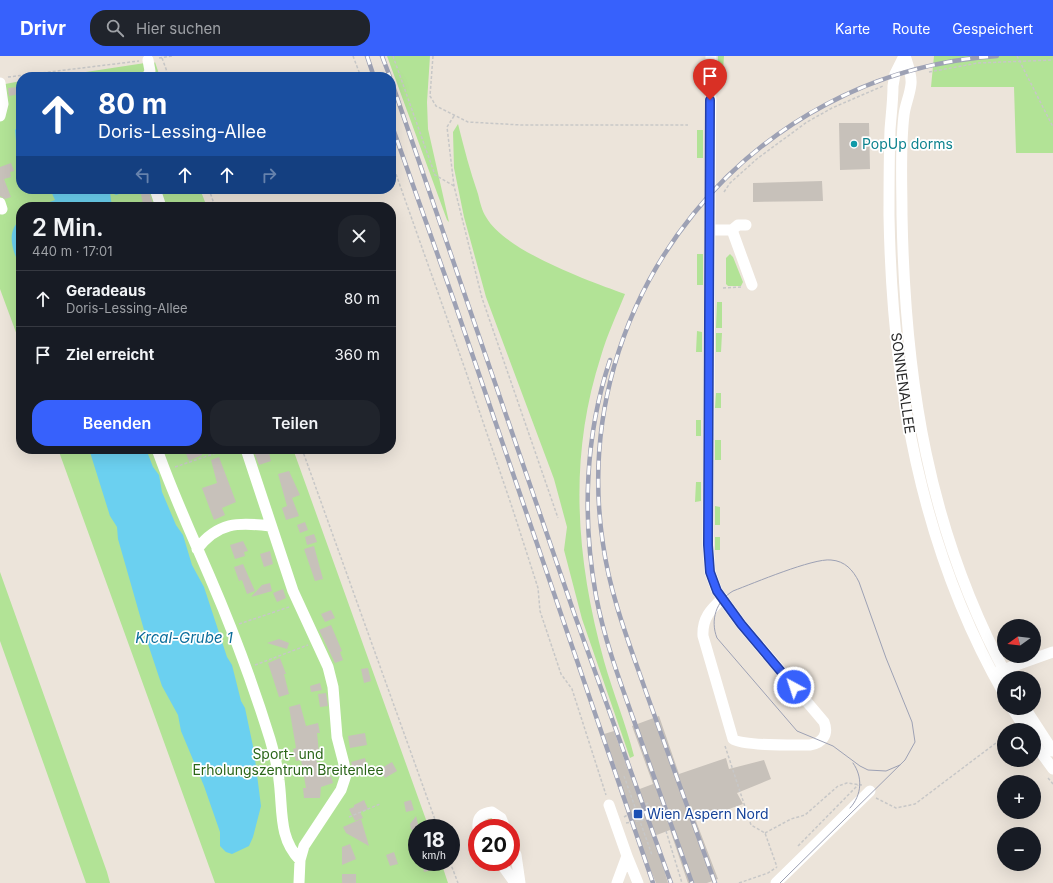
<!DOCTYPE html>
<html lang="de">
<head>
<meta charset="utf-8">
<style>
  :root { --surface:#171b24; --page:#20242c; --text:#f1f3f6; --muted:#9ea1a6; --line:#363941; --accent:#3761fc }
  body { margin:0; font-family:Inter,sans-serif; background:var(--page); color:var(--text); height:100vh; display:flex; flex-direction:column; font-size:15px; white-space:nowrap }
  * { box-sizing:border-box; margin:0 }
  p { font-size:13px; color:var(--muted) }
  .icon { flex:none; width:22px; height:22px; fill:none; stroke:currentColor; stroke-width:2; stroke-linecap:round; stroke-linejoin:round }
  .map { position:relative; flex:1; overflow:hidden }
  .drawer { position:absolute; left:16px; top:146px; width:380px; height:252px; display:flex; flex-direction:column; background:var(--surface); border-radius:16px; box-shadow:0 4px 16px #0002 }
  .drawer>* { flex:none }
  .banner { position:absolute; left:16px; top:16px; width:380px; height:122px; border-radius:16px; box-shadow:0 4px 16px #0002; background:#1a4fa0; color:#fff; overflow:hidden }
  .needle { width:26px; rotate:255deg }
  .tools { position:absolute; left:997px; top:563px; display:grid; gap:8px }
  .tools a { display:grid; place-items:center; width:44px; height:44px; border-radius:50%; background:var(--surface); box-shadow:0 4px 16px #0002; font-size:20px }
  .speed { position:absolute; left:408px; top:763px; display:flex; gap:8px; font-size:20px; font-weight:700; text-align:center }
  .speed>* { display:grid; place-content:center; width:52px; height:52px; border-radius:50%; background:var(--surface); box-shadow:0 4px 16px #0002; line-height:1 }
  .speed small { font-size:10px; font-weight:400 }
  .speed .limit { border:6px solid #d22; background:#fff; color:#111 }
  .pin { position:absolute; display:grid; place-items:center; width:34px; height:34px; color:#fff; margin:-41px -17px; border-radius:50% 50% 50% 0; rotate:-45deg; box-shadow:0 0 4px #0007 }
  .pin .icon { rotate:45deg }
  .me { position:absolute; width:44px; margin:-22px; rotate:320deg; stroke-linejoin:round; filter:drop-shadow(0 0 3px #0008) }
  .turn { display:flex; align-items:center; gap:14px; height:84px; padding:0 16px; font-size:18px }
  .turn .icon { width:52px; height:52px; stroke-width:2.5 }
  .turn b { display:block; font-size:28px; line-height:34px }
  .lanes { display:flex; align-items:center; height:38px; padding:0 16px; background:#0003; justify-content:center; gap:20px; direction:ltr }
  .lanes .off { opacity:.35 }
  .round { display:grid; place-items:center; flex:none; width:42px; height:42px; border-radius:16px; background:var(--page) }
  .overview { display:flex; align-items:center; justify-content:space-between; height:68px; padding:0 16px }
  h1 { font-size:24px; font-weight:600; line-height:30px }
  .action { display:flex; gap:8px; margin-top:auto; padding:8px 16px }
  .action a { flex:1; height:46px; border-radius:16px; background:var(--accent); color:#fff; font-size:16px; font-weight:600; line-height:46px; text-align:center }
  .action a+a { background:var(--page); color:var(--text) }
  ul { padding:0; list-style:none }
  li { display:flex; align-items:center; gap:12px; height:56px; padding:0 16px; border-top:1px solid var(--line) }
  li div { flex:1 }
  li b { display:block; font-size:15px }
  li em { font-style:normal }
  header { display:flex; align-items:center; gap:24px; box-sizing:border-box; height:56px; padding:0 20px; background:var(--accent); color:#fff }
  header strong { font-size:19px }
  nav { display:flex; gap:22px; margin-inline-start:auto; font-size:14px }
  .search { width:280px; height:36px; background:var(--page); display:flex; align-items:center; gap:10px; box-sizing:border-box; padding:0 14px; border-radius:16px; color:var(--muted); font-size:15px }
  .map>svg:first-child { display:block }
  .green { fill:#b2e396 }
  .water { fill:#6bd0f0 }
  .building { fill:#c7c1ba }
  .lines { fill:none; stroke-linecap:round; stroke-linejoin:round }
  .path { stroke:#c7c7c7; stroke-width:1.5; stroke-dasharray:3 2; stroke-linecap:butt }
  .minor { stroke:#fff; stroke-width:11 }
  .tram { stroke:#9da1b4; stroke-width:1 }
  .rail-casing { stroke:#9da1b4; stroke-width:4.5 }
  .rail { stroke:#fff; stroke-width:3; stroke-dasharray:9; stroke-linecap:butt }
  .route-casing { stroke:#243fa4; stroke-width:10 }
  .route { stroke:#3761fc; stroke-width:7 }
  .culture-dot { fill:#0f9aa8; stroke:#fff; stroke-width:1.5 }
  .transit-dot { fill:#1a4fb4; stroke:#fff; stroke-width:1.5 }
  .labels { text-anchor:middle; stroke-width:3.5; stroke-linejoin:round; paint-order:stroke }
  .culture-label { font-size:14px; fill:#0d838f; stroke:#fff; text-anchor:start }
  .street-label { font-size:14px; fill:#292929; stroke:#fff }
  .park-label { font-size:14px; fill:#2b6619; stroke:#fff }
  .transit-label { font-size:14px; fill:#164399; stroke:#fff; text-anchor:start }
  .water-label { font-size:15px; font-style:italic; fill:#0b6d9b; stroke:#fff }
</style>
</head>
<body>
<header>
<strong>Drivr</strong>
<div class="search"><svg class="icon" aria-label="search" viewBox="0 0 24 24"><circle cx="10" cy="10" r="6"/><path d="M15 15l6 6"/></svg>Hier suchen</div>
<nav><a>Karte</a><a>Route</a><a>Gespeichert</a></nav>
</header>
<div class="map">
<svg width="1053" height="827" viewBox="0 0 1053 827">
  <rect width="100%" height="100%" fill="#ece4da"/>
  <path class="green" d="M387,0H430L427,46L428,73L449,166L447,164Z
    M718,0H724L723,14H718Z
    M934,0H1053V97H1016L1014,31H931Z
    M155,6L160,21H53L145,7L152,10Z
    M21,25V133H200L207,151H21V290L0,233V29Z
    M458,68C464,92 470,115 478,138C480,146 482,155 486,161C505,195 589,225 625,238C617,258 607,279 601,300C568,402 576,503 604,605C613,637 626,668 634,700L630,702L582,563L564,494L567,471L554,423L486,241L464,161L454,112L453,76Z
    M697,74H703V102H697Z
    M697,198H703V229H697Z
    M730,198L733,201L743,226L741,230H728L726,228V202Z
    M717,246H722V272H716Z
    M697,275L702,276V296H696Z
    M716,277H722L721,296H716Z
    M716,337H721V352H715Z
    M696,364H701V380H696Z
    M715,384H721V404H715Z
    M58,393H293L429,772H417V806H441L448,827H215Z
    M696,426H701V445L695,446Z
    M715,450L720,451V469H715Z
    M715,481H720V494H715Z
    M0,516L107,816L110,827H86L0,585Z
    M492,762L495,764L499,772L488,770L484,772L485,765Z"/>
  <path class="water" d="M21,68V94L16,85L15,74Z
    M50,133H118L119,138L116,139L110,136L112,151H36L55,144Z
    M21,163V213C14,197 4,177 21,163Z
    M89,393H146L153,411L159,419L162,436L176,469L183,479L192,509L204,531L227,601L232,609L241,645L245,652L254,695L261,750L253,781L249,790L232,798L226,796L220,790V776L204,730L181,675L178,659L162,630L148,588L118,483L117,471L110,460Z"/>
  <path class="building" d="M19,31L20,38L9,40L8,32Z
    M839,67H869L870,113L840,114Z
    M11,107L14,115L10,116L11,121L4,123L11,141L5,143L0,140V111Z
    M822,125L823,145L753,146V127Z
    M140,133H148L154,151L143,148Z
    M184,393H200L202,399L189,405Z
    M263,393H268L271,405L259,409L254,396Z
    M219,401L236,446L222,452L225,459L214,464L202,432L217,427L211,404Z
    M289,415L300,439L292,442L299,460L286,464L282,452L287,450L278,418Z
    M305,466L308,474L300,477L297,469Z
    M314,478L317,486L307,489L305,481Z
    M243,485L248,495L244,496L245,500L235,503L230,489Z
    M314,490L323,523L315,525L304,493Z
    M270,495L273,508L264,511L260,498Z
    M243,508L255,535L247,538L242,524L239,525L234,511Z
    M270,527L272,535L251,541L262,529Z
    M283,533L286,542L277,546L273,537Z
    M331,554L335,562L325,566L321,558Z
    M331,569L342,595L340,596L343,604L335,607L319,574Z
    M279,583L289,587L287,593L267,587Z
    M280,602L286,618H284L289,638L279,641L268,607Z
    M368,612L371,625L364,627L361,613Z
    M320,627L322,634L311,636L310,630Z
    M326,637L328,650L320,651L318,638Z
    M300,648L306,670L318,667L320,677H317L319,696H315L319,717L325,715L327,721L331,720L333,727L321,731L320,742H304L303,732H306L301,704L296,705L293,693L296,692L289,651Z
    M659,660L679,718L726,702L729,713L764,704L771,723L737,737L743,748L696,765L718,823L707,827H688L670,774L654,780L668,827H656L631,766L618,718L604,678L614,675L628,714L637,734L653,728L632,670Z
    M365,677L367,689L350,692L348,680Z
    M365,702L368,716L355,719L351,706Z
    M392,706L397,715L385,722L380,713Z
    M364,744L368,753L360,756L363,762L355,765L349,753L354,751V749Z
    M411,744L414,754L406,756L404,746Z
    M416,760L419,772L411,774L410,768Z
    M361,763L369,790L346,777L343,771Z
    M350,788L356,803L342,809V791Z
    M394,796L398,808L390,810L386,799Z
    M430,806L432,814L424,816L422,807Z
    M342,818H356V827H342Z"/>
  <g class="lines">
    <path class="path" d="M353,0L361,21
      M393,0L435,119L454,130
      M433,0L430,40L436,50L468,66L521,69H688
      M1017,0L1053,71
      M159,2L172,0
      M162,2L169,21
      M929,16L978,7L1053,4
      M8,21L139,5
      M454,60L447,71L454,130L482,242L558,462
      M391,104L465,313L512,451L538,532L540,555L561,618L572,633L606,739
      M209,133L215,151
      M724,136L730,127L758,102L807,66L832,52L883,30
      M723,232L741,231
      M302,393L438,772
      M175,411L228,393
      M239,568L289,551
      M255,609L308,589
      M725,690L751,769L765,777L777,811
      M624,720L652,799
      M1048,722L1053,728
      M876,742L896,752L915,748L1004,681
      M349,761L380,748
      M624,761L650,746
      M626,767L656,762
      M666,775L682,827
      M765,777L791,763L805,759L838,730L847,727L862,729
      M798,790L858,729
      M450,806L458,827
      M739,827L768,817L777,811"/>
    <path class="minor" d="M711,0L708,489L710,516L717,535L741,568L824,666C829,679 822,687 810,689C795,689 742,690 733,683L703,580C702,562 711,553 723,542
      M904,0L895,18L893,30C893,45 891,60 890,74C889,103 889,131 889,160C892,327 920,491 1004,638
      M905,0C908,9 912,19 911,28C910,39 905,49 904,59C900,92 902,126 902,159C905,325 928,474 1008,622
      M147,21L150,15L148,4
      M0,27L3,48L0,60
      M155,133L161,151
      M0,147L2,153
      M710,174H732L738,169H746
      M732,174L752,229
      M157,393C172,436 191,477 209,519C232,572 253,628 270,683C274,697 278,711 279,724C283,753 278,782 300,804
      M246,393L293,535L328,611L333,631L337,681L344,708L346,719L341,734L304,790L300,804L299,827
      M197,493C218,466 238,466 270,470
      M997,616L1053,596
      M1012,652L1026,674
      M1025,652L1053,695
      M1034,687L1053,713
      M609,749L627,800
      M478,772C477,761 482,757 492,756L501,762L505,772
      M511,787L516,799L520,827
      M500,806L515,827
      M617,827L627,800L638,827
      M776,827L870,735"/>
    <path class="tram" d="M850,752C862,739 863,721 853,707
      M780,827L787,820L905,704L915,686L912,666L886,602L859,526C853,514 845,505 831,504C813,502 754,527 733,535C716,545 710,564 717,582L797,675L833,690L860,710L868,714L886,715L900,709"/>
    <defs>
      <path id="rail" d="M367,0L374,21
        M382,0L390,21
        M391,24L574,557L671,827
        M391,67L454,245L653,827
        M610,304C585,379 582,462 596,540C605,587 622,631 638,676C656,726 674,777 692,827
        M715,827C692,763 669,700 646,636C629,587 610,539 603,488C566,242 750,16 997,0"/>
    </defs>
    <use href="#rail" class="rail-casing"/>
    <use href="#rail" class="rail"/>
  </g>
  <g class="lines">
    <defs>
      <path id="route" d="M710,44L708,489L710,516L717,535L741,568L794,631"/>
    </defs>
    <use href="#route" class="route-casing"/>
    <use href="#route" class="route"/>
  </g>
  <circle class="culture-dot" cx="854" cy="88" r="4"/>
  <rect class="transit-dot" x="633" y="753" width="10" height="10" rx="2"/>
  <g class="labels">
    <g class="culture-label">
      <text x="862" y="93">PopUp dorms</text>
    </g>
    <g class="street-label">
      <text transform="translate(903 327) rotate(82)" y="5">SONNENALLEE</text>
    </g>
    <g class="park-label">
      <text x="288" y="703">Sport- und<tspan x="288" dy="16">Erholungszentrum Breitenlee</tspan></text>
    </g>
    <g class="transit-label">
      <text x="647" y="763">Wien Aspern Nord</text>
    </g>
    <g class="water-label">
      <text x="184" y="587">Krcal-Grube 1</text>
    </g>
  </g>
</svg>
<div class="tools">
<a><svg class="needle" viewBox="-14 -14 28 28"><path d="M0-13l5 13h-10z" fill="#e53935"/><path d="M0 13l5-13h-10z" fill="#9ea1a6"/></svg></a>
<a><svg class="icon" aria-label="sound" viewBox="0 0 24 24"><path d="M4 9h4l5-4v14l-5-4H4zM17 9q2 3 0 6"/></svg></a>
<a><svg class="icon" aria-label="search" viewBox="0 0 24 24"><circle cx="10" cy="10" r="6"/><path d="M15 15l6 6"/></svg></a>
<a>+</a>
<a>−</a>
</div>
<div class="speed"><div>18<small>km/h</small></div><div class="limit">20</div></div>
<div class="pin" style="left:710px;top:44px;background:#d93025"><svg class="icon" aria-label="arrive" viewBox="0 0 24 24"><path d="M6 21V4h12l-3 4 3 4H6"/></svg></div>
<svg class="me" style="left:794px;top:631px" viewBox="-20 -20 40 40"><circle r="17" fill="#3761fc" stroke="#fff" stroke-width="3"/><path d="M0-11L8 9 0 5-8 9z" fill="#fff"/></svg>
<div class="banner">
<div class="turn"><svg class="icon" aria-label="ahead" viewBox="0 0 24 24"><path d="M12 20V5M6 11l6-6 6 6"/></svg><div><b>80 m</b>Doris-Lessing-Allee</div></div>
<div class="lanes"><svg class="icon off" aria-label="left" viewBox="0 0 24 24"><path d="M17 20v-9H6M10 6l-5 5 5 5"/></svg><svg class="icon" aria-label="ahead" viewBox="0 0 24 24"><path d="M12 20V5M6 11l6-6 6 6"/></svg><svg class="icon" aria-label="ahead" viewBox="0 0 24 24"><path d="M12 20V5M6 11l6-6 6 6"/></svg><svg class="icon off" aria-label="right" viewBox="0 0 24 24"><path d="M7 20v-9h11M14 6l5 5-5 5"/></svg></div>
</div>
<section class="drawer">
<div class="overview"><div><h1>2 Min.</h1><p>440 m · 17:01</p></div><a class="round"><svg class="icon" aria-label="close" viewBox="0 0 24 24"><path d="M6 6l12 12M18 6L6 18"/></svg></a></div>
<ul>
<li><svg class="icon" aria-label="ahead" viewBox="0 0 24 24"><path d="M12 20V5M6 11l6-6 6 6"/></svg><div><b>Geradeaus</b><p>Doris-Lessing-Allee</p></div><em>80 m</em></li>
<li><svg class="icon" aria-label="arrive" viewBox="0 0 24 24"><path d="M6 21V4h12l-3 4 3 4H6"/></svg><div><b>Ziel erreicht</b></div><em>360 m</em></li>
</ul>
<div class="action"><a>Beenden</a><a>Teilen</a></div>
</section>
</div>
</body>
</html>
